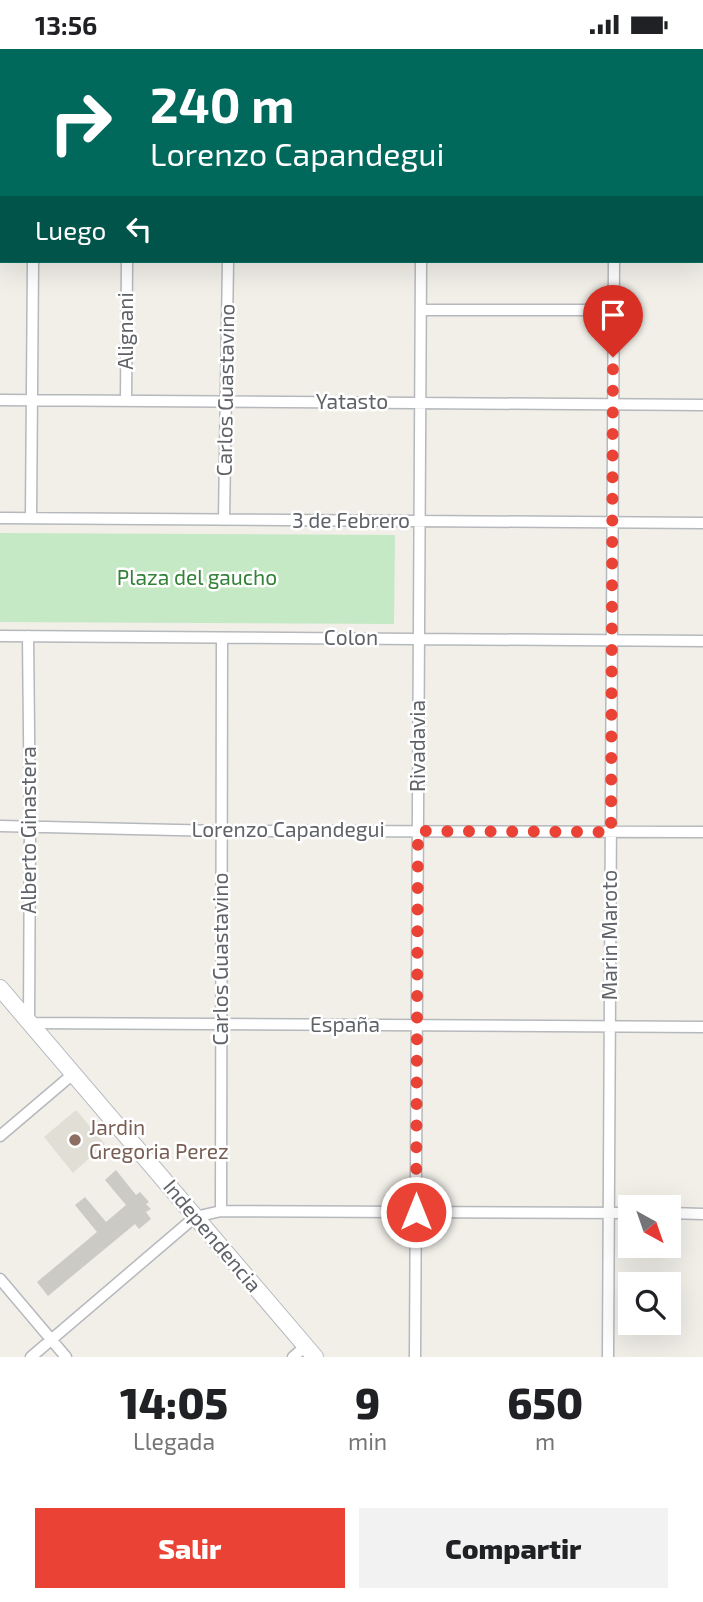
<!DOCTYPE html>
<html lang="es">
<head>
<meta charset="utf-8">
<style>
  :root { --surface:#fff; --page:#f2f2f2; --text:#202124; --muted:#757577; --accent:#ea4335 }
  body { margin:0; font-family:"Exo 2",sans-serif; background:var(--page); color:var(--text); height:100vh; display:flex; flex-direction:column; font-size:26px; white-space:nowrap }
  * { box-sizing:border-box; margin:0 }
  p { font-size:23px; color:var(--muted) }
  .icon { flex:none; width:38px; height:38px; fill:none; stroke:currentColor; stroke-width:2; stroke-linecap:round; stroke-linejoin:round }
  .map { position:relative; height:1308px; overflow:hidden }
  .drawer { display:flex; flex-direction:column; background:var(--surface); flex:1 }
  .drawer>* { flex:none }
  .top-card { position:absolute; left:0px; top:0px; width:704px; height:214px; box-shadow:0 7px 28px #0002; background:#00695c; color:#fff; overflow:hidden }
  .needle { width:46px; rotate:140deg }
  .controls { position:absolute; left:618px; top:1146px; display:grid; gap:14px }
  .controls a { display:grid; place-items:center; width:63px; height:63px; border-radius:0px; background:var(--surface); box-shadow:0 7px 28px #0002; font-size:35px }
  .pin { position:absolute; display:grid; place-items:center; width:60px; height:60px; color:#fff; margin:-72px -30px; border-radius:50% 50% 50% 0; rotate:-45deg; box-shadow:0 0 7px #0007 }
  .pin .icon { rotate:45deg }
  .me { position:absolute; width:77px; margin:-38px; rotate:0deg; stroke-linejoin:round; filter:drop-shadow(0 0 5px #0008) }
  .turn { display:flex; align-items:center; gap:24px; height:147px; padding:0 35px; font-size:32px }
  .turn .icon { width:91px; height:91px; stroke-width:2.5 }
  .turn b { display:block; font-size:49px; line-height:60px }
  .then { display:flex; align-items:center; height:66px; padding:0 35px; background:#0003; gap:14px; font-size:26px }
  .eta { display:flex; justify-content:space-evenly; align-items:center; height:119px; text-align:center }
  .eta b { font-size:42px; font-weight:800; line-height:49px }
  .primary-button { display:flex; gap:14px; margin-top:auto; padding:14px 35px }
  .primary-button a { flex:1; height:80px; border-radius:0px; background:var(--accent); color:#fff; font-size:28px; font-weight:800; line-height:80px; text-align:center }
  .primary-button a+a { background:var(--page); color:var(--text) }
  .status { display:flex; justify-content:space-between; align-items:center; height:49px; padding:0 35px; background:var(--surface); direction:ltr }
  .status svg { height:19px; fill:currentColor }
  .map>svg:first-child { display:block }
  .education { fill:#e1ded6 }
  .green { fill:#c5e8c5 }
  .building { fill:#cccac5 }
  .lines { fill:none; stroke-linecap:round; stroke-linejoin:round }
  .street-casing { stroke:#b5b8bc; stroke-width:13 }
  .secondary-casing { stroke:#b6babf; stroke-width:18 }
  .street { stroke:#fff; stroke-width:10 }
  .secondary { stroke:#fff; stroke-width:16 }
  .route { stroke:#ea4335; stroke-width:12; stroke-dasharray:0 21.6 }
  .education-dot { fill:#8d6e63; stroke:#fff; stroke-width:2.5 }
  .labels { text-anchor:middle; stroke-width:5; stroke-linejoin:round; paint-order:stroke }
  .street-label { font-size:21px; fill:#5f6368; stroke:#fff }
  .park-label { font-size:21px; fill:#348238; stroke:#fff }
  .education-label { font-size:21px; fill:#785e54; stroke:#fff; text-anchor:start }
</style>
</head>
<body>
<div class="status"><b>13:56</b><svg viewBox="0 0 49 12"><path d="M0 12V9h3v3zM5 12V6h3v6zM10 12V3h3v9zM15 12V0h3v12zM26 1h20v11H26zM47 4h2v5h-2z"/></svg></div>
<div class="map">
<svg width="703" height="1308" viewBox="0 0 703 1308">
  <rect width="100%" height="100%" fill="#f1efe8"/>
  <path class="education" d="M76,1061L105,1095L73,1124L44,1088Z"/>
  <path class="green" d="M0,484L395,486L394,575L0,573Z"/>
  <path class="building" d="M116,1121L136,1146L140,1143L149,1153L146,1155L151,1160L146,1163L151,1170L139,1180L135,1175L48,1247L37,1233L97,1183L75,1156L85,1148L106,1173L126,1156L105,1131Z"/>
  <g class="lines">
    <defs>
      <path id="street" d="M35,2V0
        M229,2L230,0
        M422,2V0
        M615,2V0
        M0,163H2
        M702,168H703
        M421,261H613
        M0,351L703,356
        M126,352L127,212
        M0,469L703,474
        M31,469L33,212
        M224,471L228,212
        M0,587L703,592
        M28,587L30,777L29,974L703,978
        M0,777L221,782L703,783
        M0,1087L73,1025
        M221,1162L630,1164
        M668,1164L703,1165
        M0,1230L66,1308
        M31,1308L195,1168L221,1162L222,589
        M293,1308L306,1297
        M415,1308L421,212
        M608,1308L614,212"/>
      <path id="secondary" d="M0,939L315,1308"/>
    </defs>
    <use href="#street" class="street-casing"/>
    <use href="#secondary" class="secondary-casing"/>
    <use href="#street" class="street"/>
    <use href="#secondary" class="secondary"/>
  </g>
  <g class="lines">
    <path class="route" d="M416,1163L418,782L611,783L613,308"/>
  </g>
  <circle class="education-dot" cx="75" cy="1091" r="7"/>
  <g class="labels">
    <g class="street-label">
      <text transform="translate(126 282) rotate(-90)" y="7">Alignani</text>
      <text transform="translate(226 341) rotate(-89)" y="7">Carlos Guastavino</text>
      <text x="352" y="360">Yatasto</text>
      <text x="351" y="479">3 de Febrero</text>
      <text x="351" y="596">Colon</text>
      <text transform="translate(418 697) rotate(-90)" y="7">Rivadavia</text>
      <text transform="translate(29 781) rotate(-90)" y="7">Alberto Ginastera</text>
      <text x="288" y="788">Lorenzo Capandegui</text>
      <text transform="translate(610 886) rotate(-90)" y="7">Marin Maroto</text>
      <text transform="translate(221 910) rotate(-90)" y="7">Carlos Guastavino</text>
      <text x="345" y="983">España</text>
      <text transform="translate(212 1187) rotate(50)" y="7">Independencia</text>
    </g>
    <g class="park-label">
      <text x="197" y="536">Plaza del gaucho</text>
    </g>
    <g class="education-label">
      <text x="89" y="1086">Jardin<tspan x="89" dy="24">Gregoria Perez</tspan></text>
    </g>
  </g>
</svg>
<div class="controls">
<a><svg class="needle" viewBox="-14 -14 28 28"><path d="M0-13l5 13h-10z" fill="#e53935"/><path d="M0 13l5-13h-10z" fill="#757577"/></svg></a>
<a><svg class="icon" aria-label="search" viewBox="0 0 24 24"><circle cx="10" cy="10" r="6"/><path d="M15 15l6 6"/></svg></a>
</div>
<div class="pin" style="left:613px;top:308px;background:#d93025"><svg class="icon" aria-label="arrive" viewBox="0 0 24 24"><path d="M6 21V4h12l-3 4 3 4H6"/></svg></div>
<svg class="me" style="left:416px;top:1163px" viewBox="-20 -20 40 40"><circle r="17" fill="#ea4335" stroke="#fff" stroke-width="3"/><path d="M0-11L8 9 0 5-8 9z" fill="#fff"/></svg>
<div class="top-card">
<div class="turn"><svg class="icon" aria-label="right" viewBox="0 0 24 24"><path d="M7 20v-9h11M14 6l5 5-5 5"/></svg><div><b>240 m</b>Lorenzo Capandegui</div></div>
<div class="then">Luego<svg class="icon" aria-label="left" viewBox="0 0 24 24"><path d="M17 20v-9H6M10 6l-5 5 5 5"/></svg></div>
</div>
</div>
<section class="drawer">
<div class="eta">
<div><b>14:05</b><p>Llegada</p></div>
<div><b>9</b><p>min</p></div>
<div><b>650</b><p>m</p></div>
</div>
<div class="primary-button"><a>Salir</a><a>Compartir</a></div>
</section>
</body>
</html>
